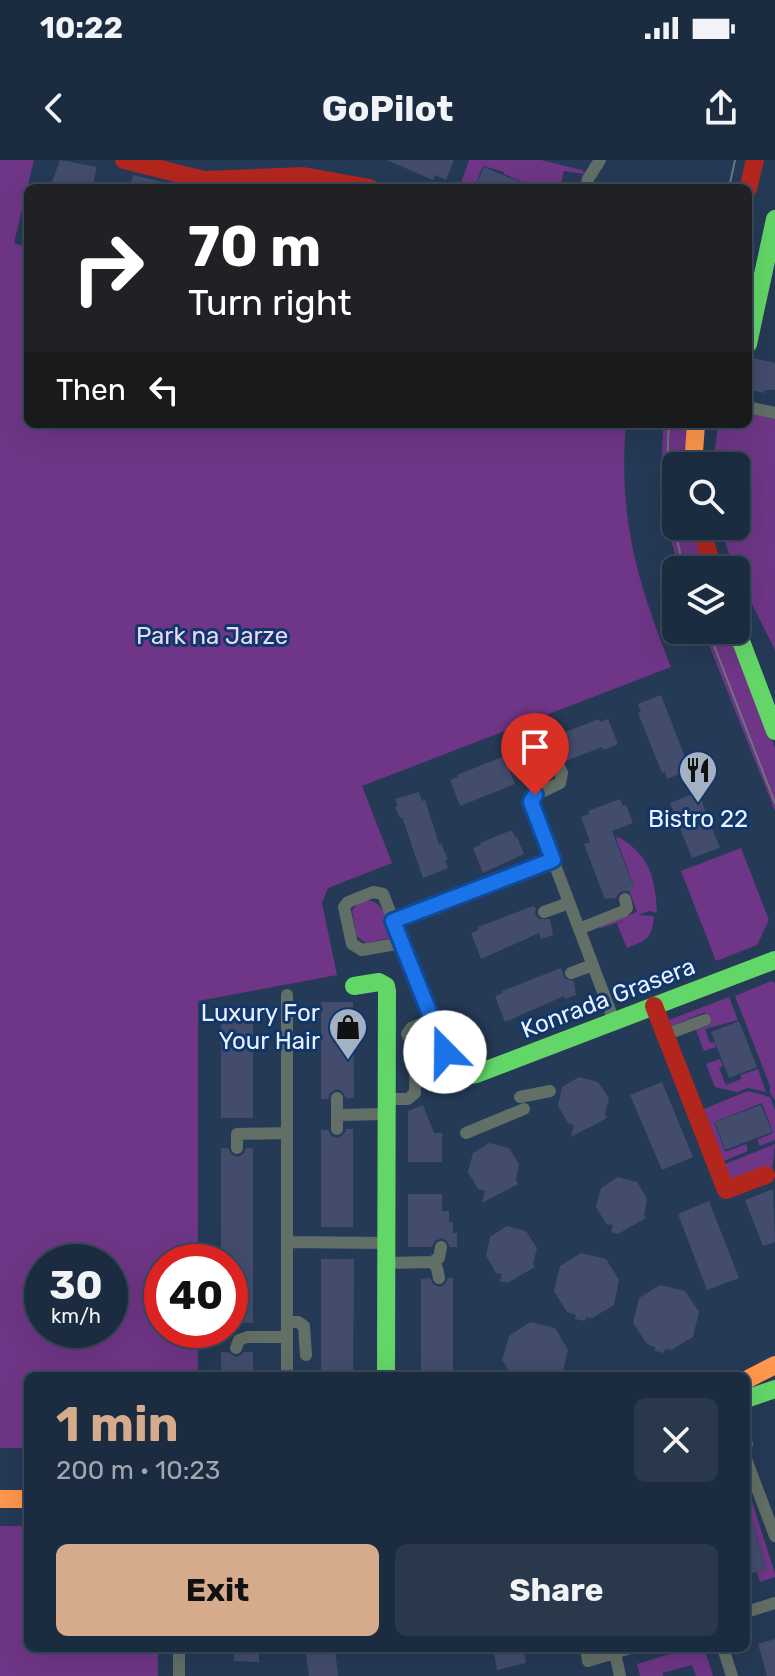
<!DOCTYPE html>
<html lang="en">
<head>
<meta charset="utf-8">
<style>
  :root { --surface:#1c2c40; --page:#29384b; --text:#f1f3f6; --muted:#a0a7b1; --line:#3a4859; --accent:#d6ab8b }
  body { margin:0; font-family:Rubik,sans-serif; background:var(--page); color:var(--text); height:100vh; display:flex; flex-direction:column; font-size:30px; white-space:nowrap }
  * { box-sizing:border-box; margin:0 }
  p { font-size:26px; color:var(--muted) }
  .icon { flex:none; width:44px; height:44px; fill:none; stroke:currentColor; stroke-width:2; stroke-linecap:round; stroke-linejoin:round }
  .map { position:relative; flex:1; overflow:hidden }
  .drawer { position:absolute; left:24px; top:1212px; width:726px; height:280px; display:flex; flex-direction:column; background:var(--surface); border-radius:12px; box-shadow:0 8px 32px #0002,0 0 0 2px var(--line) }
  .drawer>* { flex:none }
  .banner { position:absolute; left:24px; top:24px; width:728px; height:244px; border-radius:12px; box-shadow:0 8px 32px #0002,0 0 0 2px var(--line); background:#202124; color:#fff; overflow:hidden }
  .tools { position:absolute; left:662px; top:292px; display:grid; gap:16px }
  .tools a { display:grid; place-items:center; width:88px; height:88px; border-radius:12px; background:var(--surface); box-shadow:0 8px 32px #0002,0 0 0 2px var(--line); font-size:40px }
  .speed { position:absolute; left:24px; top:1084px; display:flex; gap:16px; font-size:40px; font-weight:700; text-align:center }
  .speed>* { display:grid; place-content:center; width:104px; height:104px; border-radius:50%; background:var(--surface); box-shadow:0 8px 32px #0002,0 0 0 2px var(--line); line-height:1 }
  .speed small { font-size:20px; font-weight:400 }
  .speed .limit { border:12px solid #d22; background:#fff; color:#111 }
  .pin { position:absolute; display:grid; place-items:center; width:68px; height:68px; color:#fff; margin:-82px -34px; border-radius:50% 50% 50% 0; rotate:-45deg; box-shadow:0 0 8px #0007 }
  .pin .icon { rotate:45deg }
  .me { position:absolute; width:88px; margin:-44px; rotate:338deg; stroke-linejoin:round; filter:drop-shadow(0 0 6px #0008) }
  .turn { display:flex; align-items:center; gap:28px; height:168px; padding:0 32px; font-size:36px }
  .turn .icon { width:104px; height:104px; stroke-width:2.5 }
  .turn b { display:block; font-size:56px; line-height:68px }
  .then { display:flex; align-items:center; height:76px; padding:0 32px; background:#0003; gap:16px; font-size:30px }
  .round { display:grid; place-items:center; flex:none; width:84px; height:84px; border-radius:12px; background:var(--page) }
  .headline { display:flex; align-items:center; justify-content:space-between; height:136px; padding:0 32px }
  h1 { font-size:48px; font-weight:700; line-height:60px; color:var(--accent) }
  .action { display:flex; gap:16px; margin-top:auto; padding:16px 32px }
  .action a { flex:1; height:92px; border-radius:12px; background:var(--accent); color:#111; font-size:32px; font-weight:700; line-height:92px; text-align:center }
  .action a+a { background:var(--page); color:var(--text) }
  .status { display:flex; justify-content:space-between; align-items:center; height:56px; padding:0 40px; background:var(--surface); direction:ltr }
  .status svg { height:22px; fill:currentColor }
  header { display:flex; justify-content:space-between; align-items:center; height:104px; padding:0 32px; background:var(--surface); font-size:36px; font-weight:700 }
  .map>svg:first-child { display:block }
  .green { fill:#6f3687; fill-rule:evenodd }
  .building { fill:#434c6d }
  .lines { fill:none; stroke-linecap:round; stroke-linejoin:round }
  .street { stroke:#626f66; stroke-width:12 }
  .fast { stroke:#63d668; stroke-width:18 }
  .slow { stroke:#ff974d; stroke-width:18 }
  .jam { stroke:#b3261e; stroke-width:18 }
  .tram { stroke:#6b777b; stroke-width:2 }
  .route-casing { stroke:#114b97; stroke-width:20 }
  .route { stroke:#1a73e8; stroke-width:14 }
  .labels { text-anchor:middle; stroke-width:6; stroke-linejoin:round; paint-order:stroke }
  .park-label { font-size:24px; fill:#ebd8f1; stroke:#11366a }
  .poi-label { font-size:24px; fill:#e8f1fd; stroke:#11366a }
  .street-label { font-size:24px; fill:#e8f1fd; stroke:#11366a }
</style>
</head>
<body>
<div class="status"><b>10:22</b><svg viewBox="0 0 49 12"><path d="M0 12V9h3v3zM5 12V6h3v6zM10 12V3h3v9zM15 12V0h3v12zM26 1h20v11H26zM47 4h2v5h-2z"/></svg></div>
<header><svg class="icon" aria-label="back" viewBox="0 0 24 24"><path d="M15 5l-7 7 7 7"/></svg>GoPilot<svg class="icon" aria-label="share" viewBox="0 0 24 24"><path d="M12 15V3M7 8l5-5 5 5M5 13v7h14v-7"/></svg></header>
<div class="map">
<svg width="775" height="1516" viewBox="0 0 775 1516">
  <rect width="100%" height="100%" fill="#253a56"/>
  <path class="green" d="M0,0H34L14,83L28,87V264H626C618,357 637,421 671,507L362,626L392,703L328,728L322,743L337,815L198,841V1102H162V1170H198V1216H28V1288H0ZM110,1102V1170H42V1102Z
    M469,0H541L582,10L585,14L564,11L561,23L577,28H567V25L555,23L553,28L524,23L504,14V12L483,6L474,28H461L460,26Z
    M748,253L775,259V490L733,406L720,366H736V306H713L718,264H748Z
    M664,264H688L687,306H676V366H693L706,410H680C664,364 658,312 664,264Z
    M703,470H729L775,588V651Z
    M619,677C651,697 655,718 657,753L649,751L638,755L654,756C652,779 647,780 627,788L617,764L626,760L601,768L599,767L637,752L629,730L634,727L616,678Z
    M741,688L769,760L757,785L716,801L681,711Z
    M367,740C383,741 392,764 390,778L366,783L356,776L352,751L356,745Z
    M771,821L775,823V941L770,933V926L735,836Z
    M729,837L738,860L705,869L710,883L714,882L716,887L704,891L696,870L710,865L705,852L672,866L669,860Z
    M720,899L723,906L719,908L726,925L741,919V915L758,909L766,932L748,928L737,932L715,927L706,904Z
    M748,931L770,937L775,950V980L760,986L757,980L773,973L762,943L714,962L725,992L746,984L748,991L724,1001L704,949Z
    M775,984L771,1020H731L725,1004Z
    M746,1323L775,1413V1417L760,1422L757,1412L767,1409L746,1342Z
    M0,1366H28V1488H158V1516H0Z
    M690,1488H704L713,1516H696L692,1505L663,1513V1516H640L637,1504Z"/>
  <path class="building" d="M60,0L97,7L92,28H63L64,24L52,22Z
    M387,0H454L446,20L435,15L433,20Z
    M484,7L534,28H475Z
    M133,15L171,24L170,28H130Z
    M753,198L775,203V230H765L764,233L748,229Z
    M661,535L690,610L667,619L665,612L662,613L638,553L641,552L638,544Z
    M599,559L600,562L608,559L618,584L604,590L602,587L566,601L557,599L553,603L551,610L545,613L535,587L543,584L542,581Z
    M502,597L505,605L507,604L515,624L460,646L450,620L458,617L457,615Z
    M419,632L422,641L425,640L439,684L441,683L448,700H445L448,708L423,718L402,657L400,658L395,647L398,646L395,639Z
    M698,632L720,688L692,698L670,643Z
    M620,639L623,646L626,645L633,663L612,671L634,728L629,731L620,732L616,738L605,739L584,684L590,682L581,657L589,654L588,651Z
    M512,670L515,677H517L524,694L483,713L473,688L481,685L480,683Z
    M533,746L536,748L535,754L539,759H550L553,775L541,779L539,773L481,799L471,773L479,770L478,767Z
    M561,808L565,819L574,821L576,835L565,839L564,836L505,862L495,836L503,833L502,831Z
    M321,842H353L354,938H346L342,931L336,929L330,933L328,939H321Z
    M221,860H253V958H221Z
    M739,861L757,907L729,918L711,872Z
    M579,917L598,922L609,938L605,954L607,958L571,977L574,965L568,963L558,946L562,927Z
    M662,922L693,997L662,1010L630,935Z
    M423,945L434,973H442V1002H408V951Z
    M761,945L772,972L725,990L715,962Z
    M346,969H353V1067H321V970H328L332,976L338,978L344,974Z
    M489,983L509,988L519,1004L516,1020L518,1024L482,1043L485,1031L478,1029L468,1012L473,993Z
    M221,988H228L232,995L238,997L244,993L246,988H253V1163H230V1102H221Z
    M618,1017L637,1022L647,1039L644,1055L646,1058L618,1074L611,1072L613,1065L606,1064L596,1047L601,1028Z
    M773,1029L775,1082L763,1086L745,1040Z
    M408,1034H442V1051H449V1062H453V1073H457V1087H450L447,1081L442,1078L435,1081L432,1087H408Z
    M709,1041L739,1118L707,1130L678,1054Z
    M507,1066L526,1071L537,1088L533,1104L535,1107L507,1123L500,1121L502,1114L496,1113L486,1096L490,1077Z
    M581,1093L606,1099L619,1120L614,1145L592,1158L586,1157L585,1161L575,1159L576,1155L567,1152L554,1131L560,1106Z
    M321,1099H354L353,1216H321Z
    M430,1118L433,1124L440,1127L445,1124L448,1118H453V1216H421V1119Z
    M660,1125L685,1131L699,1152L693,1177L671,1190L665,1189L664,1193L655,1191V1187L647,1184L633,1163L639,1138Z
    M530,1162L555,1168L568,1190L562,1216H512L502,1200L509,1176Z
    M221,1192H228L237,1197L244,1192H253V1216H221Z
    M746,1350H748L767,1409L746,1415Z
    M775,1479V1516H767L758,1484Z
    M234,1488H259V1502L234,1501Z
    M305,1488H335L338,1516H309Z
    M493,1488H523L526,1503L497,1510Z"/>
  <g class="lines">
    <path class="street" d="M586,28L588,19L600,0
      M748,247L775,253
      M553,700L531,642L535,635L560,623L562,613L560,608
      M373,732L383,734L402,783L362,790L352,784L344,747L348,742Z
      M544,752L569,743
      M393,761L553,700L614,861
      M579,769L624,751L627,748L625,739
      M571,813L593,805
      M287,835V1082L385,1083
      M665,875L705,860
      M520,937L550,931
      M337,938V955
      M386,939H408L415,933L416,893L407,874L411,868L431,860
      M337,969V955L386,954
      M466,973L524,949
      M237,988V974L286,973
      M432,1102L439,1098L441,1087
      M386,1103L432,1102L437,1108L439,1118
      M287,1162H298L304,1166L306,1195
      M236,1188L239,1180L247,1177H287
      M287,1216V1082
      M746,1285L747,1284
      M746,1299L775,1376
      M746,1452L775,1443
      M179,1488V1516
      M586,1488L588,1501L630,1488
      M723,1488L732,1516
      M615,1493L620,1516"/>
    <path class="fast" d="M748,184L775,59
      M736,468L775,571
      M402,783L448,901L455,913L464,916L476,914L775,800
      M354,826L379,822L386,826L387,831L386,1216
      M746,1239L775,1229"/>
    <path class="slow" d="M693,306L696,264
      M746,1220L775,1205
      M0,1339H28"/>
    <path class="jam" d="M124,0L204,20L303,16L370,28
      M748,29L755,0
      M701,366L713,410
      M654,846L726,1030L766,1015"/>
    <path class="tram" d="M729,28L735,0
      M669,264C665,314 670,362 685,410
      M708,470L775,643"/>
  </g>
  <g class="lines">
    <defs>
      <path id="route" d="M445,892L393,761L553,700L531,642L535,635"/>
    </defs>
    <use href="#route" class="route-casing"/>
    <use href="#route" class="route"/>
  </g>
  <defs>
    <symbol id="restaurant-pin" viewBox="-11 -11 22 30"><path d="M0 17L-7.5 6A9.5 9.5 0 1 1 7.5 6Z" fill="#a4b1c3" stroke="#11366a"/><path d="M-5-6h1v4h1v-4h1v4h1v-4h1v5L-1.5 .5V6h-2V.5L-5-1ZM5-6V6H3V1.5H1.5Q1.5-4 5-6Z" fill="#111"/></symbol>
    <symbol id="shop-pin" viewBox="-11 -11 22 30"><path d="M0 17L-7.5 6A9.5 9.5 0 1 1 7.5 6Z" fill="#a4b1c3" stroke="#11366a"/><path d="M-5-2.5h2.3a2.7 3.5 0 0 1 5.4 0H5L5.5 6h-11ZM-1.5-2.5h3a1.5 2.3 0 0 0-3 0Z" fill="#111"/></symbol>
  </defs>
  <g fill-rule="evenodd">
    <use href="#restaurant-pin" x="676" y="588" width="44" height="60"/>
    <use href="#shop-pin" x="326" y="845" width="44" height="60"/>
  </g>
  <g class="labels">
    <g class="park-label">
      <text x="212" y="484">Park na Jarze</text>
    </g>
    <g class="poi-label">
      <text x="698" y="667">Bistro 22</text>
      <text x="320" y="861" text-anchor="end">Luxury For<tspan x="320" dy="28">Your Hair</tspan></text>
    </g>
    <g class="street-label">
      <text transform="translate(608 838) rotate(-21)" y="8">Konrada Grasera</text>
    </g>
  </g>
</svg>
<div class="tools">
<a><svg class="icon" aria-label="search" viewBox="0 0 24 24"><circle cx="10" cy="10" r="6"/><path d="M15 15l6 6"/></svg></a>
<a><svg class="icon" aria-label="layers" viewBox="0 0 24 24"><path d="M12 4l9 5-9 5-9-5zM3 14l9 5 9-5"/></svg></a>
</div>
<div class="speed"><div>30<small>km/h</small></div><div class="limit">40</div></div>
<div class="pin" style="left:535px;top:635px;background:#d93025"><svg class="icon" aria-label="arrive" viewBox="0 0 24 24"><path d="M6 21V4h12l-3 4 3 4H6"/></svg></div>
<svg class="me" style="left:445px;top:892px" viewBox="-20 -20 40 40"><circle r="19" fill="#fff"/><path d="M0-13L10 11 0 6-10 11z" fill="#1a73e8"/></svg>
<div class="banner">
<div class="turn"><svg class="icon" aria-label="right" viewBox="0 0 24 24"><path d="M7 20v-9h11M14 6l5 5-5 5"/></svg><div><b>70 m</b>Turn right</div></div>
<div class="then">Then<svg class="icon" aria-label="left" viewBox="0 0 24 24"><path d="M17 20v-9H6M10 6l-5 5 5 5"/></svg></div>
</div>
<section class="drawer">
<div class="headline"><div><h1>1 min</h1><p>200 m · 10:23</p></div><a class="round"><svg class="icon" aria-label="close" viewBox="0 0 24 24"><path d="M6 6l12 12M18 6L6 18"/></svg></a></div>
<div class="action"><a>Exit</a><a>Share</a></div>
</section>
</div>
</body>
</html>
